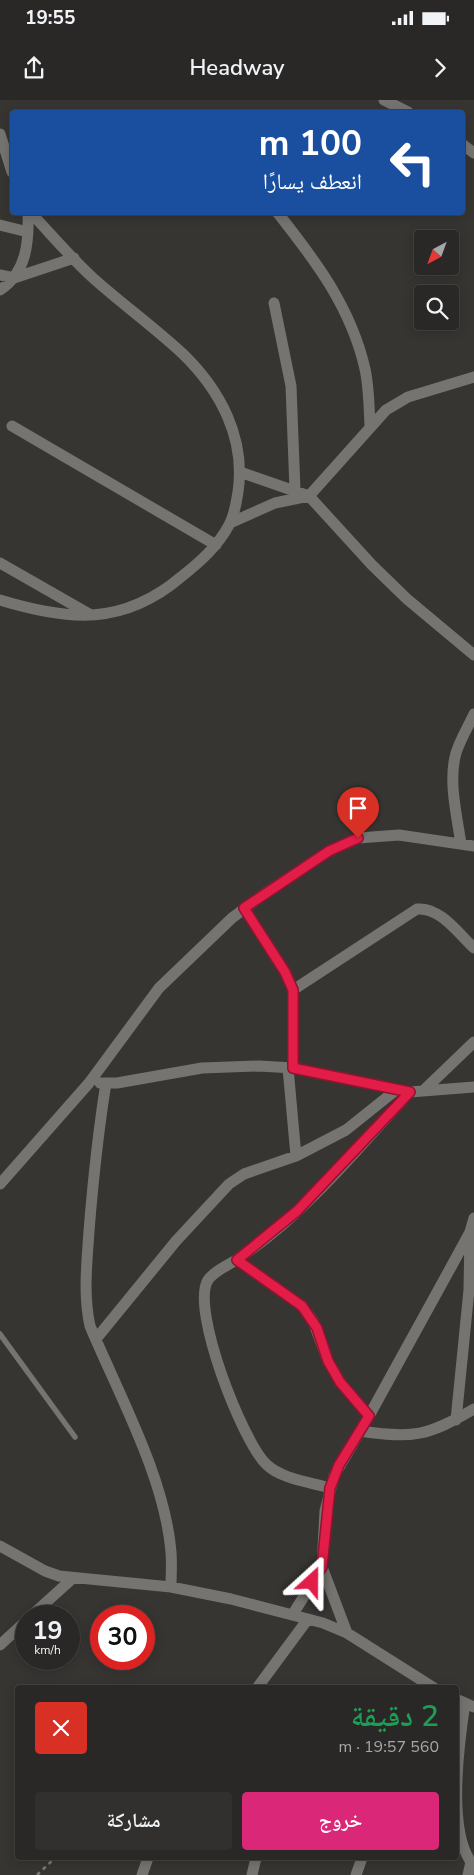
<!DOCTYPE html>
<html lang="ar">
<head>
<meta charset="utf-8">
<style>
  :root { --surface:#292826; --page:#31302e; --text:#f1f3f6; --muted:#a5a6a7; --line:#454443; --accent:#db2777 }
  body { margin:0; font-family:"Nunito Sans","Noto Naskh Arabic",sans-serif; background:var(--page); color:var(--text); direction:rtl; height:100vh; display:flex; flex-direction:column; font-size:19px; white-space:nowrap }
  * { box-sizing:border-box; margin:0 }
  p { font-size:16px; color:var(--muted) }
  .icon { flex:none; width:28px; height:28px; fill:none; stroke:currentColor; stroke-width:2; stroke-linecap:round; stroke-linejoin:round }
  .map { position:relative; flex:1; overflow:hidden; direction:ltr }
  .details { position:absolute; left:15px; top:1585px; width:444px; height:175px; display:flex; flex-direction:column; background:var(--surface); border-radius:5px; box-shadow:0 2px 12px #0003,0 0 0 1px var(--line); direction:rtl }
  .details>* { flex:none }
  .banner { position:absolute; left:10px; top:10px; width:455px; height:105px; border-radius:5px; box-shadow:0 2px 12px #0003,0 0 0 1px var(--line); direction:rtl; background:#1a4fa0; color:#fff; overflow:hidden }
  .needle { width:32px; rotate:221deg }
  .fabs { position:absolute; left:414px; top:130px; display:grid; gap:10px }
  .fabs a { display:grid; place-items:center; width:45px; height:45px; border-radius:5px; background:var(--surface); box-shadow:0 2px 12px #0003,0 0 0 1px var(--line); font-size:25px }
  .speed { position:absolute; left:15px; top:1505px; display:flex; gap:10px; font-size:25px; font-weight:700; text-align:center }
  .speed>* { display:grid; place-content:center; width:65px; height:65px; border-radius:50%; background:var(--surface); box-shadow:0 2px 12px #0003,0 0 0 1px var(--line); line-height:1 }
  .speed small { font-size:12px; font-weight:400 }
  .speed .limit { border:8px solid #d22; background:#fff; color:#111 }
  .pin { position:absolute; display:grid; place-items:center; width:42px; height:42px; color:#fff; margin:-51px -21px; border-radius:50% 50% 50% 0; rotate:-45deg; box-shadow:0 0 5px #0007 }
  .pin .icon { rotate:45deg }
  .me { position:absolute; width:55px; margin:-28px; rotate:24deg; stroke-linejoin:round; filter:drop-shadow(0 0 4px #0008) }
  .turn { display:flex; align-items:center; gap:18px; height:105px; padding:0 20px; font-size:22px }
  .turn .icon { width:65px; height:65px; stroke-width:2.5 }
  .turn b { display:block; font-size:35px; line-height:42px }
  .round { display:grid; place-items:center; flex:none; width:52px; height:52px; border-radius:5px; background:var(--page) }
  .headline { display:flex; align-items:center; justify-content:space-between; height:85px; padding:0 20px }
  h1 { font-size:30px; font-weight:600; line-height:38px; color:#1e9e55 }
  .action { display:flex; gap:10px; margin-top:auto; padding:10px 20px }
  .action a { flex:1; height:58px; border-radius:5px; background:var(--accent); color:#fff; font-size:20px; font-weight:600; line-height:58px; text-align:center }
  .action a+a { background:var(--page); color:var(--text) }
  .status { display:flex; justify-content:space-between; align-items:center; height:35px; padding:0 25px; background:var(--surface); direction:ltr }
  .status svg { height:14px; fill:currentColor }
  header { display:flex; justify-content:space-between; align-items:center; height:65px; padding:0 20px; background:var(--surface); font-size:22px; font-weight:600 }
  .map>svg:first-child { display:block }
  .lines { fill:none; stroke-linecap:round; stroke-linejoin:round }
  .path { stroke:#7a7976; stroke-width:2.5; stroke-dasharray:4 4; stroke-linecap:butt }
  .lane { stroke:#767470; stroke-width:5.5 }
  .street { stroke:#767470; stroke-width:11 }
  .route-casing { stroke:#92132f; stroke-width:12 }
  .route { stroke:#e11d48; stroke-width:9 }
</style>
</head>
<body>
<div class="status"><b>19:55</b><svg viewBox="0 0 49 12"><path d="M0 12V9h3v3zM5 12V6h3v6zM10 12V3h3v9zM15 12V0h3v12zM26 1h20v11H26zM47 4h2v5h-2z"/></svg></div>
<header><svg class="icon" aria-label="forward" viewBox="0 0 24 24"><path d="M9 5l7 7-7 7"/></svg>Headway<svg class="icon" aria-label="share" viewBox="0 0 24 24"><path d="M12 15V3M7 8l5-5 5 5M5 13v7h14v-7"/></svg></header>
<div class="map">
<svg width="474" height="1775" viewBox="0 0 474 1775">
  <rect width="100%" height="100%" fill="#373532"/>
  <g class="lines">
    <path class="path" d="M37,1775L55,1758"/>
    <path class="lane" d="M0,1234L75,1337"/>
    <path class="street" d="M384,0L408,12
      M0,34L12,72
      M462,44L474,53
      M277,112C315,160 351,207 365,269C369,287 369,307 370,326
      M0,125L28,132
      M0,175L14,178L74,158
      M0,190C27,172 29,142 28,112
      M274,203L291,286L295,390
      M12,326L216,445
      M240,372L309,396L372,465L407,499L474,555
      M230,423L275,403L309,396L386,310L408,297L474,277
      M0,463L91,515
      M0,500C69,521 123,526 181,477C200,462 218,446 229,425C235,414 236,403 238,392C246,338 220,290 183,254C154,227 122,204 93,178C71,158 51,134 30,112
      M461,744C457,716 448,681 456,653C460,640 468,627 474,614
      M244,808L285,872L293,890V968
      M293,890L417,809C440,807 458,833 474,848
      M288,968L296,1056
      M100,983H117L202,968L259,966L293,968L410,992L474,987
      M106,983C98,1033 93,1081 89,1131C87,1163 83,1194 90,1226C119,1295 165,1378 171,1452C172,1464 171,1476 171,1487
      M423,991L474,942
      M0,1084L89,983L159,888L232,818L267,792L329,751L358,738L399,735L474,746
      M237,1160L302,1206L313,1221L328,1261L340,1282L369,1316
      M96,1239L176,1141L229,1084L244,1074L296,1056L346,1030L396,990
      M456,1320L469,1190L470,1133
      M360,1331C413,1339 428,1336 474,1309
      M330,1388C310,1382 281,1379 266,1364C243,1342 190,1209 208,1180C214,1171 227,1166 236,1160C251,1150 267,1138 281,1126C328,1086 368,1037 410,992
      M0,1446L45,1471L59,1476L171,1487L231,1499L323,1523L347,1533L434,1588
      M322,1467L347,1533
      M293,1514L322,1467L325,1411L334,1376L369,1316L451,1167L470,1132L474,1118
      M31,1516L73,1478
      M0,1545L26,1521
      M257,1588L308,1519
      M456,1599L474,1607
      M465,1603C459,1642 446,1735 474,1766
      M142,1775L148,1758
      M252,1775L256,1758
      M356,1775L362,1758
      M468,1775L471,1762"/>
  </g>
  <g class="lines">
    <defs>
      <path id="route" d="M312,1482L322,1467L330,1388L339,1365L369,1316L340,1282L328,1261L317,1228L302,1206L237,1160L297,1111L410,992L293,968V890L285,872L244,808L329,751L358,738"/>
    </defs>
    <use href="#route" class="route-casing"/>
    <use href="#route" class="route"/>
  </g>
</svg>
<div class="fabs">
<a><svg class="needle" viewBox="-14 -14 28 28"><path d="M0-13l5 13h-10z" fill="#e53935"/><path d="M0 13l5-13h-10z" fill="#a5a6a7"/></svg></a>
<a><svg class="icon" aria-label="search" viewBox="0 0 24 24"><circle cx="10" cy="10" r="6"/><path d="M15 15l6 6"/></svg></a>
</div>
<div class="speed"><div>19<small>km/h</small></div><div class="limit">30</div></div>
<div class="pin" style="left:358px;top:738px;background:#d93025"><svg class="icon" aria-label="arrive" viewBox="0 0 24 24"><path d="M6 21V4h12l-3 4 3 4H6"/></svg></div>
<svg class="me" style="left:312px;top:1482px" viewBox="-20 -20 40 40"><path d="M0-17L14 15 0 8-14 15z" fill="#e11d48" stroke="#fff" stroke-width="4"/></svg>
<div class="banner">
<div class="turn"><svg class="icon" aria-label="left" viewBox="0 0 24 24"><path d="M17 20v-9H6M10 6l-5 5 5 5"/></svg><div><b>100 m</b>انعطف يسارًا</div></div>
</div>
<section class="details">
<div class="headline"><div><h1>2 دقيقة</h1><p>560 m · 19:57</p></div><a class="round" style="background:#d93025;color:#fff"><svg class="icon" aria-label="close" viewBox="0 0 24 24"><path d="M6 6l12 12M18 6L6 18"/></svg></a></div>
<div class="action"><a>خروج</a><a>مشاركة</a></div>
</section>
</div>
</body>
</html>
